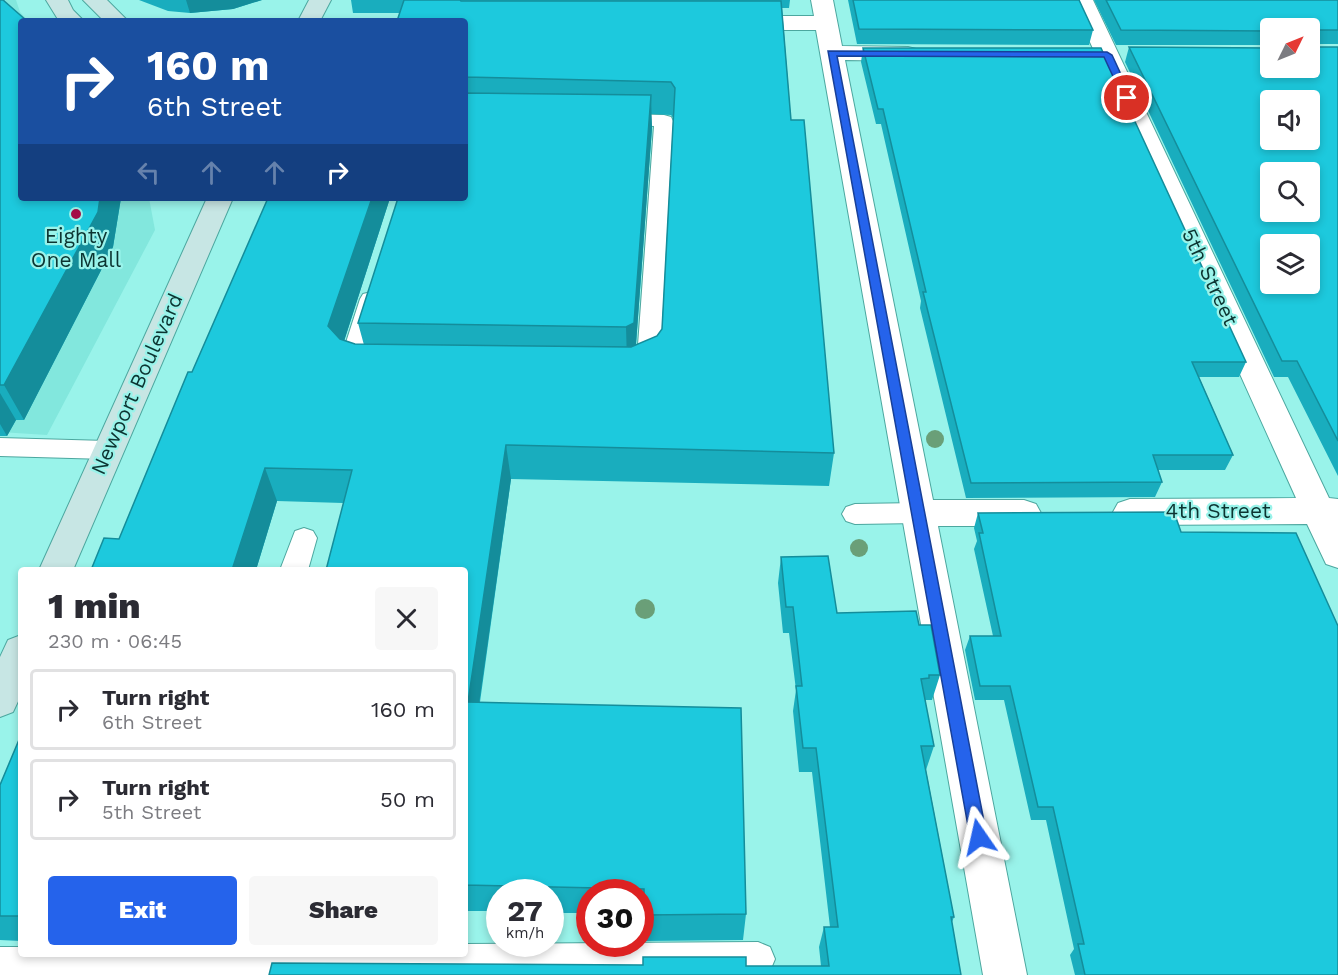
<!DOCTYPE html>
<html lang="en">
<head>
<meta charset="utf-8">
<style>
  :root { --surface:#fff; --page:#f7f7f7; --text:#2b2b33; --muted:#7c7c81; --line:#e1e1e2; --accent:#2563eb }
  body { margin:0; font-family:"Work Sans",sans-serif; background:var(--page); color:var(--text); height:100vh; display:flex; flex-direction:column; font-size:22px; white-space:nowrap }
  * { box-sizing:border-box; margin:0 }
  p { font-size:20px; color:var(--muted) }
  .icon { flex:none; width:33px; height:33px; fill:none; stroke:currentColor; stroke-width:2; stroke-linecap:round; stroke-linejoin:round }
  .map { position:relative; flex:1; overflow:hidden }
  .drawer { position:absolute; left:18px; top:567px; width:450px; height:390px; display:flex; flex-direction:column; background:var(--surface); border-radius:6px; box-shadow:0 3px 9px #0003 }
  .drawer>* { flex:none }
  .hud { position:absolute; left:18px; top:18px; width:450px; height:183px; border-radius:6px; box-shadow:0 3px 9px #0003; background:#1a4fa0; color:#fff; overflow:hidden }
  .needle { width:39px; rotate:47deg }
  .fabs { position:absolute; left:1260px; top:18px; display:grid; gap:12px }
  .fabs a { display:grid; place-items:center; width:60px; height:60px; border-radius:6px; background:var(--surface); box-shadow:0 3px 9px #0003; font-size:30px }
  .speed { position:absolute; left:486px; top:879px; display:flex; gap:12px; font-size:30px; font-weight:700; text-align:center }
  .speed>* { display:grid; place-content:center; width:78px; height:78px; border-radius:50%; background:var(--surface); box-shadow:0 3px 9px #0003; line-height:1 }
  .speed small { font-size:15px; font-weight:400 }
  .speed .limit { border:9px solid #d22; background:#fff; color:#111 }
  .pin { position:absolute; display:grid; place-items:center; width:51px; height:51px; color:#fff; margin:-26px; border:3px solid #fff; border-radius:50%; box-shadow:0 2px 6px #0007 }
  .me { position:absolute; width:66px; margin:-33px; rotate:349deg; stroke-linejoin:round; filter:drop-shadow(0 0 4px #0008) }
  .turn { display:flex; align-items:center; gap:21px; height:126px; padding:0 30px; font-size:27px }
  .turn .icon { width:78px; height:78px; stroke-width:2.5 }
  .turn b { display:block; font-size:42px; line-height:51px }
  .lanes { display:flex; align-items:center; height:57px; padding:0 30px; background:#0003; justify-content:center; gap:30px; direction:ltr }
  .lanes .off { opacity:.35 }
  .round { display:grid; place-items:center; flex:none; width:63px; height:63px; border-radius:6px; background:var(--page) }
  .head { display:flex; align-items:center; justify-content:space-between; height:102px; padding:0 30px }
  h1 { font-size:36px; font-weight:800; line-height:45px }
  .button { display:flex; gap:12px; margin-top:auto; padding:12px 30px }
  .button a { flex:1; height:69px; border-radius:6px; background:var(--accent); color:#fff; font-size:24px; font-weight:800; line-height:69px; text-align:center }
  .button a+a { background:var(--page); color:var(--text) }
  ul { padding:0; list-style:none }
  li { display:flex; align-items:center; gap:18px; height:81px; margin:0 12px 9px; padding:0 18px; border:3px solid var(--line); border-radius:6px }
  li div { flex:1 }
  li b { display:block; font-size:22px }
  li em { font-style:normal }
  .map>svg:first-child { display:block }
  .built { fill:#82e7dd }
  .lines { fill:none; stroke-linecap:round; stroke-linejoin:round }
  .lane-casing { stroke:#4ca79f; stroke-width:2 }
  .street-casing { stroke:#4ca79f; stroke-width:2 }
  .secondary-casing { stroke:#4ca79f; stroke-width:2 }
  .lane { fill:#fff; fill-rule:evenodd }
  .street { fill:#fff; fill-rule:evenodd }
  .secondary { fill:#c7e6e4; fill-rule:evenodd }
  .tree { fill:#6a9f78 }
  .wall { fill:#19adbe; fill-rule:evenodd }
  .shaded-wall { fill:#148d9b }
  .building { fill:#1dc9dd; stroke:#148d9b; stroke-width:1.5; fill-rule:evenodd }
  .route { fill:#2563eb; stroke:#184099; stroke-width:1.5 }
  .poi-dot { fill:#a40d47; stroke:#99f3ea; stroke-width:2 }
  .labels { text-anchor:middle; stroke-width:4.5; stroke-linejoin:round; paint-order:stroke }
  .poi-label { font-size:21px; fill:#0c3431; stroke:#99f3ea }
  .street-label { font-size:21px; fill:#0c3431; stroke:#99f3ea }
</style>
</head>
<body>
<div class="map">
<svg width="1338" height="975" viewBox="0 0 1338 975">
  <rect width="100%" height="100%" fill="#99f3ea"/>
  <path class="built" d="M0,0H16L20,12L28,21H21V198H149L155,230L47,435L0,432Z"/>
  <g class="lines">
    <defs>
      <path id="lane" d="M618,114L664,115L671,117L673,121L660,362C653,373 642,378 630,375L626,369L637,359L654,126L611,124L609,120L611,116Z
        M371,292L379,294L382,299L364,359L376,362L380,368L376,374C363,378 348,373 340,361L360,299L363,294Z
        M0,438L107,441L116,444L119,450L116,456L107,459L0,456Z
        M919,503L928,506L932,513L928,520L919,523L855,524L846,521L842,514L846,507L855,504Z
        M304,528L313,531L317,538L308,570H280L295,531Z
        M758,942L770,947L775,959L770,971L761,975H0V947H21V954H465V944Z"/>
      <path id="street" d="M811,0H833L842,46L908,47L916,49L919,54L916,59L908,61L845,60L933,500H1024L1036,504L1041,513L1036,522L1024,526H938L1027,975H983L816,30H738L730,28L727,23L730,18L738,16H814Z
        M1071,0H1093L1329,498L1338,499V568L1326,564L1307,524L1130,525L1118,521L1113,512L1118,503L1130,499L1296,498Z"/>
      <path id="secondary" d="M46,0H68L73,10L84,21H59Z
        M83,0H107L128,21H104Z
        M309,0H331L320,21H298Z
        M207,198H233L73,570H39Z
        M21,635V695L13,712L0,717V657L8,640Z"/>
    </defs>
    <use href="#lane" class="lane-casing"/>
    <use href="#street" class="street-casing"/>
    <use href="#secondary" class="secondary-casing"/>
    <use href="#lane" class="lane"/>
    <use href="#street" class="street"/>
    <use href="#secondary" class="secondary"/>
  </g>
  <g class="tree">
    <circle cx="935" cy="439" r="9"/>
    <circle cx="859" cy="548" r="9"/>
    <circle cx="645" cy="609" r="10"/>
  </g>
  <path class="wall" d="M0,0H4L5,2L21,198H121L113,247L24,420H16L7,436H0Z
    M139,0H262L233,9L190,13L168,11Z
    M351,0H790L789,8H782L791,120L834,453L829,486L511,479L480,702L746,914L743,940L645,941L644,915H640V892H590V913H550V892H500V911H465V570L343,503L277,501L256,570H91L119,539L192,372L390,198L344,341L355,344L364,345L358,323L465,198V21L400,13H353ZM651,114L671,115L674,119L662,329L657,336L636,345L652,128Z
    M848,0H1079L1093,30L1089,45L857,44Z
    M1094,0H1338V44H1315V47H1338V476L1288,377H1274L1125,62L1129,47L1270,68L1310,28H1270V45H1116Z
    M863,48L1246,362L1239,377H1199L1233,455L1225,470H1158L1162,482L1155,497L966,498L920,308L921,301L881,124H876L861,62Z
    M978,513L1338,975H1075L1070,955L1074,949L1046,820H1031L1004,700H975L965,650L970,636H993L974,549L977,541L974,528Z
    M781,557L837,613L919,625L940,675L932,700H925L934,746L926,770L954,917L952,922L961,975L746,966H821L819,947L824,927H830L812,772H799L793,711L796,690L789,633H783L778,583Z
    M21,735V941L0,940V785Z"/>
  <path class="shaded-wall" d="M186,0H262L233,9L190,13Z
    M651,95L652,128L635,357L627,361L626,327Z
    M100,198H121L113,247L24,420L4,385Z
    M372,198H390L338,360L328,326Z
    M0,393L16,420L7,436L0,424Z
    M506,445L511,479L475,732L468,702Z
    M265,468L277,501L256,570H232Z"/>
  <path class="building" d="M0,0H3L27,21H21V198H100L98,212L4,385H0Z
    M404,0H460L461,1H781L791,120H804L834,453L506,445L468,702L741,708L746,914L644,915V889L465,885V570H326L352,470L265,468L232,570H91L104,538L119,539L188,372H192L268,198H372L328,326L340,339L355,344L631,347L657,336L662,329L675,88L671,82L465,77V21H397Z
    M853,0H1079L1093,30L859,29Z
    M1106,0H1338V30H1315V47H1338V441L1297,361H1282L1129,47L1270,48V68H1310V28H1270V31L1121,30ZM1270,100H1310V140H1270ZM1270,172H1310V212H1270ZM1270,244H1310V284H1270Z
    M863,48H1101L1246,362H1192L1233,455H1153L1162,482L971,483L923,292H926L883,109H878Z
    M465,93L651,95L634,323L626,327L358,323L398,198H465Z
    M1174,512L1181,532L1296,533L1338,626V975H1085L1078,944H1084L1053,807H1038L1010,686H980L970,636H1001L979,533H983L978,513Z
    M828,556L837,613L916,611L919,625H931L940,675H929V678L921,679L934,746H921L954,917H951L961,975H269L272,963L643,965V957H746V966H829L824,927H838L816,748H803L796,686H802L793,607H786L781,557Z
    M21,735V916H0V785Z"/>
  <path class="route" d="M828,51L1107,52L1112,55L1132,98L1124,100L1104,57L837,56L987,837L985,842L979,845L973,842L970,837Z"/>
  <circle class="poi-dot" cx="76" cy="214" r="6"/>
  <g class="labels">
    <g class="poi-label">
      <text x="76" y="243">Eighty<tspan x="76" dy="24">One Mall</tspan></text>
    </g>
    <g class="street-label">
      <text transform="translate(1210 277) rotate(65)" y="7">5th Street</text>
      <text transform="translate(137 384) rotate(-66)" y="7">Newport Boulevard</text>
      <text x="1218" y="518">4th Street</text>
    </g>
  </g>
</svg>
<div class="fabs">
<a><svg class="needle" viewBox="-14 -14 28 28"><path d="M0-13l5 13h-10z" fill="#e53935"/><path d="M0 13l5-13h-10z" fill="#7c7c81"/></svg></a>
<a><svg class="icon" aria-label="sound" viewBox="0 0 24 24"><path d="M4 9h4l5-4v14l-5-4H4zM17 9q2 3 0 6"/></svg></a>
<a><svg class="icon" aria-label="search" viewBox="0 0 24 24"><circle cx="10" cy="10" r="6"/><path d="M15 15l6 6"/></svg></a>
<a><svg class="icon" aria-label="layers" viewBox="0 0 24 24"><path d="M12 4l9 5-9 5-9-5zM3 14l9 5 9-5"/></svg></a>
</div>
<div class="speed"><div>27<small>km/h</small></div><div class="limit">30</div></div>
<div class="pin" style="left:1127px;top:98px;background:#d93025"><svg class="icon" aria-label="arrive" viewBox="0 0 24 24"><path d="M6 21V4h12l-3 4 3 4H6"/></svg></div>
<svg class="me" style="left:979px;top:837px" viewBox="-20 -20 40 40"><path d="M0-17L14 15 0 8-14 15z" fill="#2563eb" stroke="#fff" stroke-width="4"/></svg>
<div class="hud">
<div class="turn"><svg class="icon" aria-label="right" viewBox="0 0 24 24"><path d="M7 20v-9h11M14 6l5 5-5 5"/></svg><div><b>160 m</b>6th Street</div></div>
<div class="lanes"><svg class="icon off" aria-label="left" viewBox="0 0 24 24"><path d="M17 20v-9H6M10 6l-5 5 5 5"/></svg><svg class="icon off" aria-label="ahead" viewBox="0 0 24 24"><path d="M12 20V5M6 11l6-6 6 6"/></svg><svg class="icon off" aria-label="ahead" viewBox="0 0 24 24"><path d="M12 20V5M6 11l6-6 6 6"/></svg><svg class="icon" aria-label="right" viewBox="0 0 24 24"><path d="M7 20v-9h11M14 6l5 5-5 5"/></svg></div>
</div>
<section class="drawer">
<div class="head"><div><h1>1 min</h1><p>230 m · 06:45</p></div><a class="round"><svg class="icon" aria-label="close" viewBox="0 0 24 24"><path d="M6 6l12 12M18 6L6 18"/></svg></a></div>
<ul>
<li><svg class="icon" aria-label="right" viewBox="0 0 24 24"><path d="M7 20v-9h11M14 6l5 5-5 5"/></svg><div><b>Turn right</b><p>6th Street</p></div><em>160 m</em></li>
<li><svg class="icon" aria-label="right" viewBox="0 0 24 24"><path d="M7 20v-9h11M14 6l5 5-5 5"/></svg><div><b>Turn right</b><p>5th Street</p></div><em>50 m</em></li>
</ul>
<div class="button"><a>Exit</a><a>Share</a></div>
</section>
</div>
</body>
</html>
